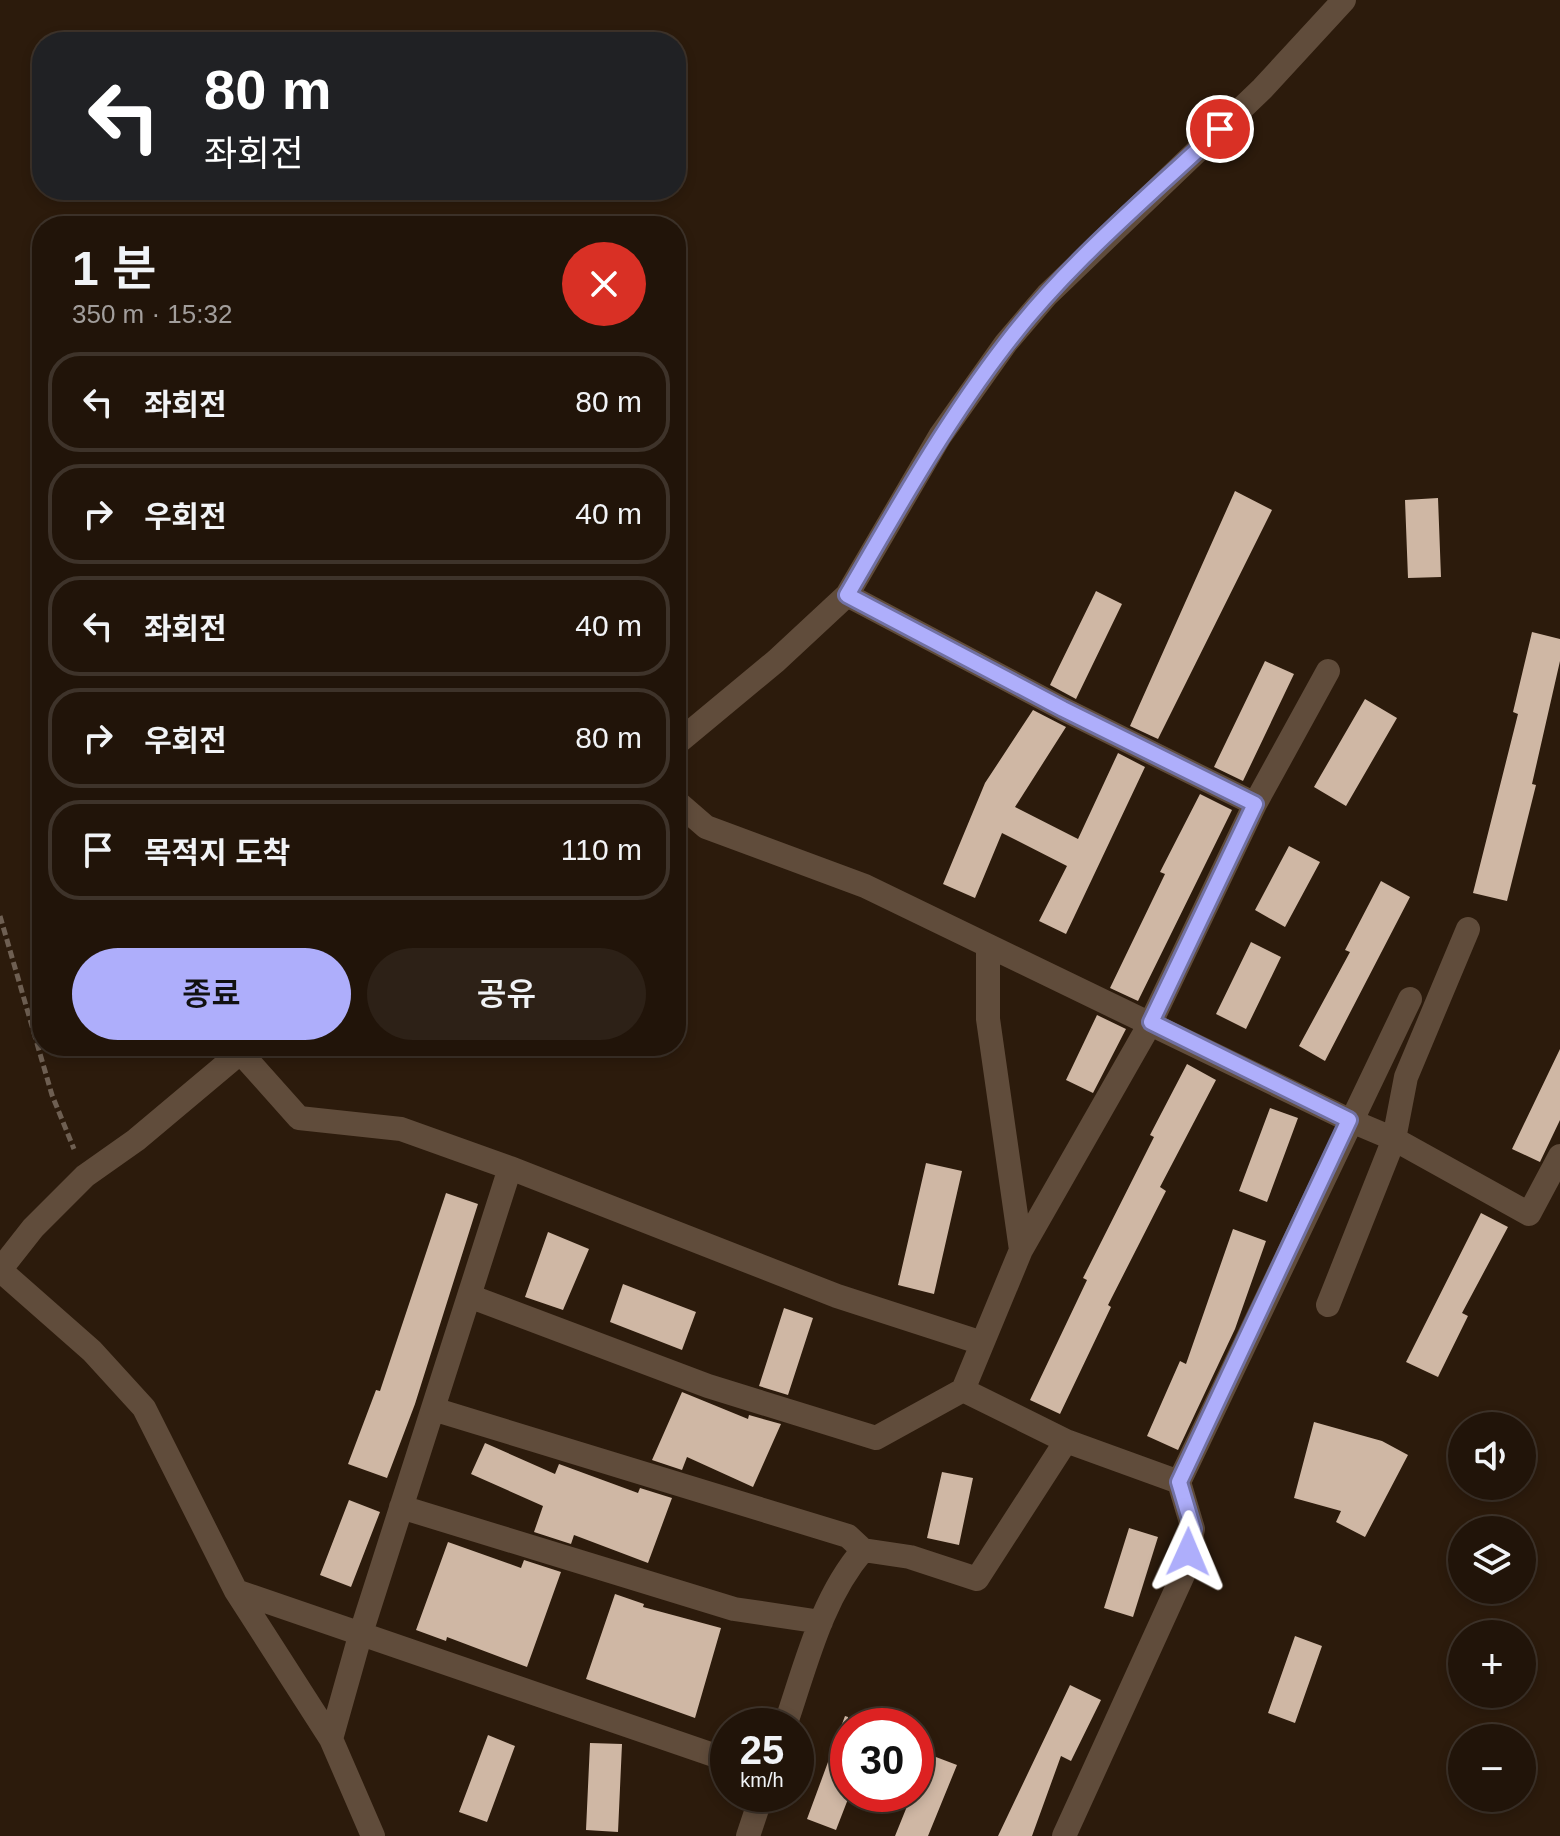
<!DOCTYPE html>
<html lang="ko">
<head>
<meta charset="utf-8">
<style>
  :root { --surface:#211409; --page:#2d2117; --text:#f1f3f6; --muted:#a29e9c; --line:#3e332a; --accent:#aeaefb }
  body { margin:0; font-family:Arial,"Noto Sans KR",sans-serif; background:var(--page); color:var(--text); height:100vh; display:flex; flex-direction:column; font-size:30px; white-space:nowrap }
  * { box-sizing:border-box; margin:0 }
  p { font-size:26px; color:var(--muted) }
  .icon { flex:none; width:44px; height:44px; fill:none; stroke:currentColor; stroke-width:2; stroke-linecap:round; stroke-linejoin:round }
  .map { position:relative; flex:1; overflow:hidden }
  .drawer { position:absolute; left:32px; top:216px; width:654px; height:840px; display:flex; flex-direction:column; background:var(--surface); border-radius:32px; box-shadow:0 4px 12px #0003,0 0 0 2px var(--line) }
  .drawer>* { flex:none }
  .banner { position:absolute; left:32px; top:32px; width:654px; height:168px; border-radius:32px; box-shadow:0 4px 12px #0003,0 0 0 2px var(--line); background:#202124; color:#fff; overflow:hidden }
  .fabs { position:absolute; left:1448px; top:1412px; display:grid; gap:16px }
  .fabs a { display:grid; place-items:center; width:88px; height:88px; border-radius:50%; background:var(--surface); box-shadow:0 4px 12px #0003,0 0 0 2px var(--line); font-size:40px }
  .speed { position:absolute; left:710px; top:1708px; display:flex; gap:16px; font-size:40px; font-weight:700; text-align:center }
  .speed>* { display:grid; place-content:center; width:104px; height:104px; border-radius:50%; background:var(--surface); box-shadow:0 4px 12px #0003,0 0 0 2px var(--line); line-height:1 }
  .speed small { font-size:20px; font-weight:400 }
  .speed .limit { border:12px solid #d22; background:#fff; color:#111 }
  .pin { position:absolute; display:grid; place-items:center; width:68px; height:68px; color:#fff; margin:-34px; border:4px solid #fff; border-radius:50%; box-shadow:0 2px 8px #0007 }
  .me { position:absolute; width:88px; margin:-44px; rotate:1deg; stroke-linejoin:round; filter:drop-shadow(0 0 6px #0008) }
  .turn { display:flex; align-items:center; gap:28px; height:168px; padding:0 40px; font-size:36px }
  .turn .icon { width:104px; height:104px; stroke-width:2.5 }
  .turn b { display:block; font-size:56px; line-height:68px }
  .round { display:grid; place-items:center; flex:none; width:84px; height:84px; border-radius:42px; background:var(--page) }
  .head { display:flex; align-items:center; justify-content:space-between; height:136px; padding:0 40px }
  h1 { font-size:48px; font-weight:600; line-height:60px }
  .button { display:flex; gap:16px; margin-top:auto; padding:16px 40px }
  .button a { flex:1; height:92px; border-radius:48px; background:var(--accent); color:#111; font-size:32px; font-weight:600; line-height:92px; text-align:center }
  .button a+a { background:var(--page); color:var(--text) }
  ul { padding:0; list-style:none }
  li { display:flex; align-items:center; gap:24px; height:100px; margin:0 16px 12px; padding:0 24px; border:4px solid var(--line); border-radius:32px }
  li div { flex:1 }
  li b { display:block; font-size:30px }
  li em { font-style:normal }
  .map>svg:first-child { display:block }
  .building { fill:#cfb7a4 }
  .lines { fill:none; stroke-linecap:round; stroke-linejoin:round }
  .path { stroke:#6e5f52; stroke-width:5; stroke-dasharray:8 4; stroke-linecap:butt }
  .minor { stroke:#604c3b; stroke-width:24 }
  .route-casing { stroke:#7171a3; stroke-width:20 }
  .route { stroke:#aeaefb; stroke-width:14 }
</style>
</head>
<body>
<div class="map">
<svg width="1560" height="1836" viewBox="0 0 1560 1836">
  <rect width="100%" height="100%" fill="#2c1b0c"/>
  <path class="building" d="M1235,491L1272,510L1158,739L1130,726Z
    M1438,498L1441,577L1408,578L1405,500Z
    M1096,591L1122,604L1076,699L1050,685Z
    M1532,632L1560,639V661L1532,784L1536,785L1507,901L1473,893L1518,714L1513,712Z
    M1265,661L1294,674L1243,781L1214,767Z
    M1365,699L1397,718L1346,806L1314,787Z
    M1033,710L1066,727L1015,807L1078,839L1118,753L1145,767L1066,934L1039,921L1067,866L1002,833L975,898L943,884L985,783Z
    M1200,794L1232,810L1138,1001L1110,988L1165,874L1160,872Z
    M1289,846L1320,862L1285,927L1255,910Z
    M1381,881L1410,897L1325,1061L1299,1046L1350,952L1345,950Z
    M1251,942L1281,957L1246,1029L1216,1014Z
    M1097,1015L1126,1029L1093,1093L1066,1080Z
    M1560,1049V1120L1540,1162L1512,1149Z
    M1187,1064L1216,1080L1160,1187L1166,1191L1108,1305L1111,1307L1060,1414L1030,1400L1087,1280L1083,1278L1154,1137L1150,1135Z
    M1270,1108L1298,1118L1267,1202L1239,1191Z
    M926,1163L962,1171L934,1294L898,1285Z
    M446,1193L478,1204L415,1404L387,1478L348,1464L376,1390L380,1391Z
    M1481,1213L1508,1227L1462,1313L1468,1316L1438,1377L1406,1362Z
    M1233,1229L1266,1241L1235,1329L1178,1450L1147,1436L1180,1361L1186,1364Z
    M548,1232L589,1249L563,1310L525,1297Z
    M623,1284L696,1312L682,1350L610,1322Z
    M784,1308L813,1318L788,1395L759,1386Z
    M682,1392L748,1419L749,1415L781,1424L753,1487L687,1457L682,1470L652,1460Z
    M1314,1422L1382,1441L1408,1455L1365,1537L1336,1522L1341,1511L1294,1498Z
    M485,1443L555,1474L559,1464L638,1493L640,1488L672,1498L648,1563L574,1535L571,1544L534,1532L543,1506L471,1474Z
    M942,1472L973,1478L959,1545L927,1538Z
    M349,1500L380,1512L351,1587L320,1575Z
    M1129,1528L1158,1537L1133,1617L1104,1608Z
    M448,1542L521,1568L524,1560L561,1572L527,1667L447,1637L446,1641L416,1630Z
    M615,1594L644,1604L643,1607L721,1628L695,1718L586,1679Z
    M1295,1636L1322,1646L1295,1723L1268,1713Z
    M1070,1685L1101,1700L1071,1761L1061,1756L1032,1836H998Z
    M845,1716L848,1717V1799L836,1830L807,1819Z
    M488,1735L515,1746L487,1822L459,1812Z
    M590,1743L622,1744L618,1832L586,1830Z
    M928,1754L957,1765L928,1836H895L912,1794H916V1783Z"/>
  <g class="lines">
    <path class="path" d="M0,916L52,1095L74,1149"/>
    <path class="minor" d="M847,595L1063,709L1255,804
      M676,744L776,661L847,595L940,436L1006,343L1047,295L1262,89L1344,0
      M676,801L706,827L865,886L1349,1120L1394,1139L1529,1214L1560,1156
      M241,1053L299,1118L401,1129L510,1168L837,1296L982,1343
      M1021,1250L1151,1022L1255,804L1328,671
      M0,1270L92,1351L144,1408L236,1591L331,1739L373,1836
      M0,1270L33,1228L85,1176L136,1140L248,1046
      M469,1296L708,1386L876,1438L963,1390
      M1328,1305L1394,1139L1406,1077L1468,929
      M433,1409L848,1536L863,1550
      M1066,1441L1179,1482
      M401,1507L734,1609L821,1622
      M236,1591L728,1760
      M785,1726C806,1665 821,1599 863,1550L910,1557L977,1579L1066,1441L963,1390L1021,1250L988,1019V947
      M331,1739L360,1636L510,1168
      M748,1836L762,1794
      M1064,1836L1183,1575L1193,1529L1179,1482L1410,999"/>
  </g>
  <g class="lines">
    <defs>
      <path id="route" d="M1188,1552L1193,1529L1179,1482L1349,1120L1151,1022L1255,804L1063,709L847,595C897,509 945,423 1006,344C1067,264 1147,198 1220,129"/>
    </defs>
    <use href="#route" class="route-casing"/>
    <use href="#route" class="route"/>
  </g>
</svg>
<div class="fabs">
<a><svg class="icon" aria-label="sound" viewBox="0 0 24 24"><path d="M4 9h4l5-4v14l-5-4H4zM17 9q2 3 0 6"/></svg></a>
<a><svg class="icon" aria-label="layers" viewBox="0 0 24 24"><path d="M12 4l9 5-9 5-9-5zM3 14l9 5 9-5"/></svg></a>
<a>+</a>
<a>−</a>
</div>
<div class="speed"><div>25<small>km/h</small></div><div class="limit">30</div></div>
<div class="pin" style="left:1220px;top:129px;background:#d93025"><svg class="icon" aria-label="arrive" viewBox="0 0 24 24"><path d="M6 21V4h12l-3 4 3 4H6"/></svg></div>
<svg class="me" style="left:1188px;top:1552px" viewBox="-20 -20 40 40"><path d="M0-17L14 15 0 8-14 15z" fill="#aeaefb" stroke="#fff" stroke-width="4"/></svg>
<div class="banner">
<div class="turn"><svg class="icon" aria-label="left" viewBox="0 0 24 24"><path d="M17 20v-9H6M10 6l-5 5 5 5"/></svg><div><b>80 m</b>좌회전</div></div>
</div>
<section class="drawer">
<div class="head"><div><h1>1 분</h1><p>350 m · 15:32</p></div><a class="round" style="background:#d93025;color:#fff"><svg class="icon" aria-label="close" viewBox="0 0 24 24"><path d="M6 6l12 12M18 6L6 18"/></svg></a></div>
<ul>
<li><svg class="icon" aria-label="left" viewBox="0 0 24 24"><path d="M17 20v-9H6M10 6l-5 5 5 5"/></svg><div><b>좌회전</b></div><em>80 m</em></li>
<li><svg class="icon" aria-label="right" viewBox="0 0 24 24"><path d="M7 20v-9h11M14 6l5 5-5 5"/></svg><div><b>우회전</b></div><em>40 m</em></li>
<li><svg class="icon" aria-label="left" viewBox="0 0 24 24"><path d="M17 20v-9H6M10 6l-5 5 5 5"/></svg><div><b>좌회전</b></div><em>40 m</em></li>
<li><svg class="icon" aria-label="right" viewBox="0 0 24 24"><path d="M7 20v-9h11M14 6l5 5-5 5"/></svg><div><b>우회전</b></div><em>80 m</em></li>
<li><svg class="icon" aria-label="arrive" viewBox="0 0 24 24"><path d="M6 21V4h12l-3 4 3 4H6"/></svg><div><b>목적지 도착</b></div><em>110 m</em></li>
</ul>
<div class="button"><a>종료</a><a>공유</a></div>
</section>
</div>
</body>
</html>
